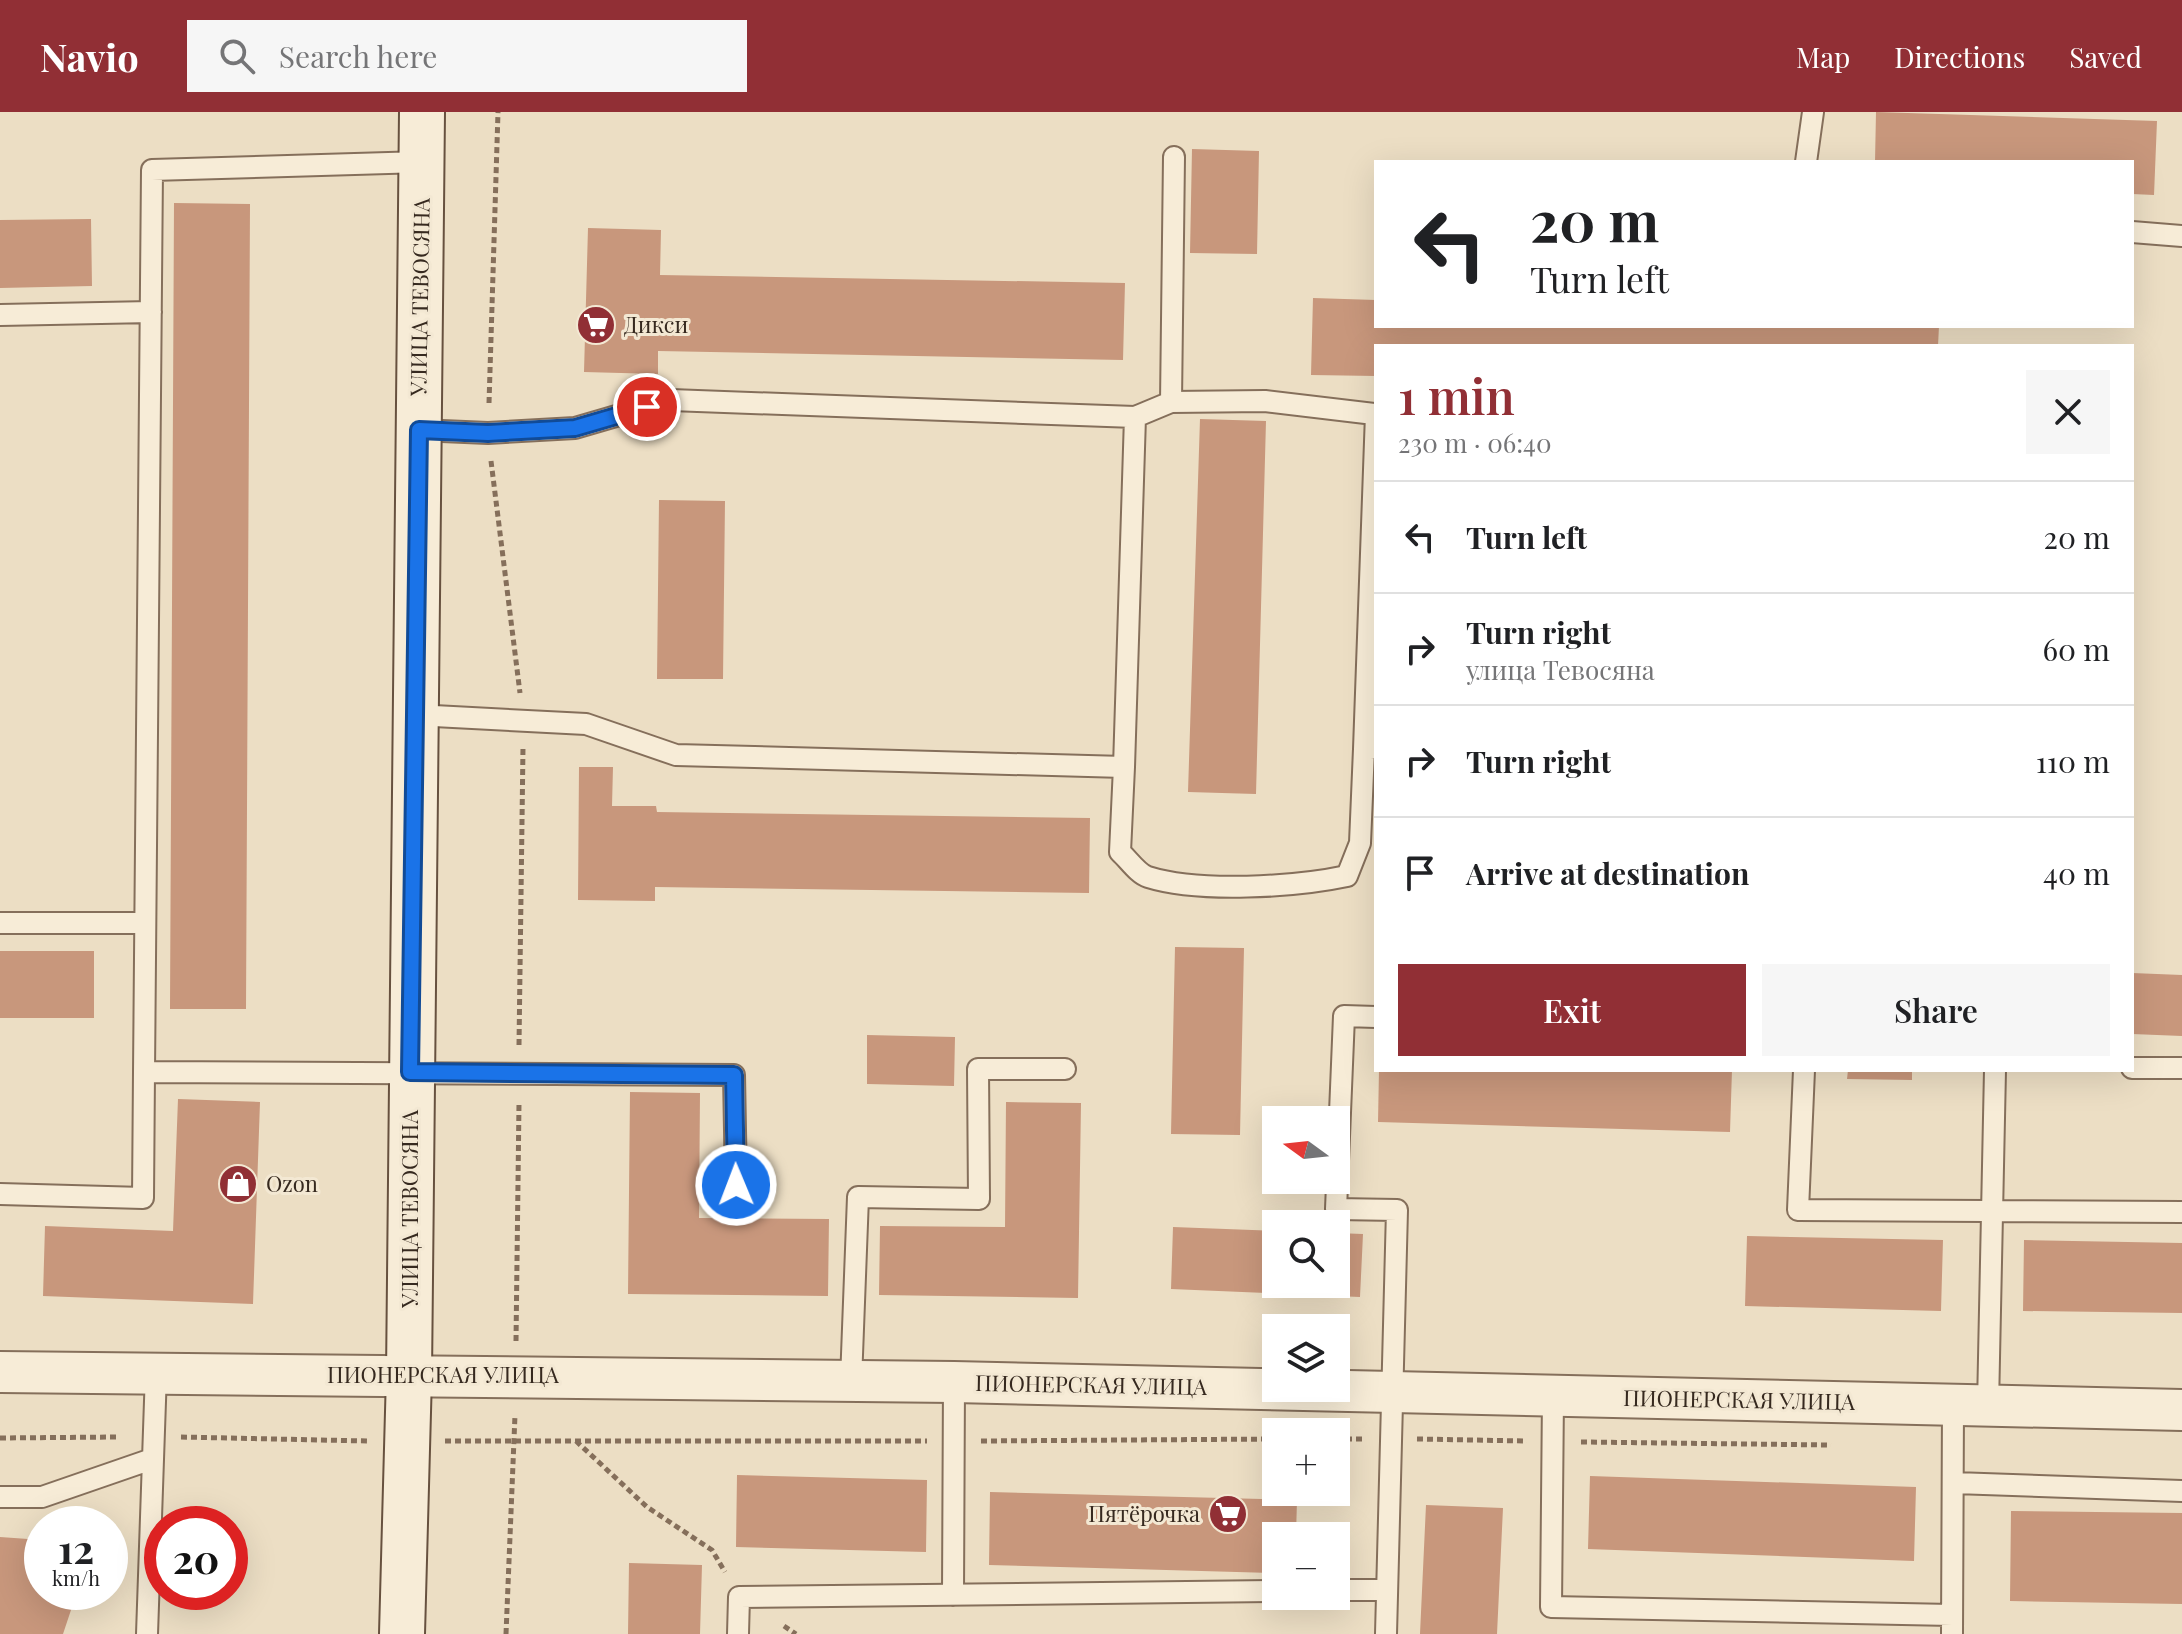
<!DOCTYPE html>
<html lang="en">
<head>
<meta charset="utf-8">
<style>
  :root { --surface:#fff; --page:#f6f6f6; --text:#202124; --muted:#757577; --line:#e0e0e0; --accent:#912f35 }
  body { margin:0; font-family:"Playfair Display",serif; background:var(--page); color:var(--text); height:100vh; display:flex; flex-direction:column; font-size:30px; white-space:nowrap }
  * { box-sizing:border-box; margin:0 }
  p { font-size:26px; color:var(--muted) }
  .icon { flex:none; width:44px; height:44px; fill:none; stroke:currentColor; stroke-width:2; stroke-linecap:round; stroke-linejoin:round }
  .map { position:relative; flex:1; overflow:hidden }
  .panel { position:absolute; left:1374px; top:232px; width:760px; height:728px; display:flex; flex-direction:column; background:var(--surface); border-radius:0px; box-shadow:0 8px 32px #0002 }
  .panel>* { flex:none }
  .top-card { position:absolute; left:1374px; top:48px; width:760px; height:168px; border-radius:0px; box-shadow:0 8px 32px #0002; background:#fff; color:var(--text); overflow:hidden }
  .needle { width:52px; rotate:285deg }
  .fabs { position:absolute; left:1262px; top:994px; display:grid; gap:16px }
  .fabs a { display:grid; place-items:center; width:88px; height:88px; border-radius:0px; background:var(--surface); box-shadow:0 8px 32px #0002; font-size:40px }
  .speed { position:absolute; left:24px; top:1394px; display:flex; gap:16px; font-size:40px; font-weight:700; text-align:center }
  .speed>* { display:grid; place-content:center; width:104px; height:104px; border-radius:50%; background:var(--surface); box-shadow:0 8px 32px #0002; line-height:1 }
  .speed small { font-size:20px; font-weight:400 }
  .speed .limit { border:12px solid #d22; background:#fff; color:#111 }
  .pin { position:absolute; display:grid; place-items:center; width:68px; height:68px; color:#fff; margin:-34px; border:4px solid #fff; border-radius:50%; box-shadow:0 2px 8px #0007 }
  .me { position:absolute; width:88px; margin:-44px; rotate:359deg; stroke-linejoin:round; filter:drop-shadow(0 0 6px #0008) }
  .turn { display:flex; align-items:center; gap:28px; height:168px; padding:0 24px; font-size:36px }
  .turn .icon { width:104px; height:104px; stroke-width:2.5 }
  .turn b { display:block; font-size:56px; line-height:68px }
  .round { display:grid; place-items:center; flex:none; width:84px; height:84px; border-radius:0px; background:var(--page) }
  .summary { display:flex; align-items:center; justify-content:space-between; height:136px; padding:0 24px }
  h1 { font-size:48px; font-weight:600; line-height:60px; color:var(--accent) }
  .cta { display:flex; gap:16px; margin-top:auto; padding:16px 24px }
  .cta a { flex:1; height:92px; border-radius:0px; background:var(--accent); color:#fff; font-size:32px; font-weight:600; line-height:92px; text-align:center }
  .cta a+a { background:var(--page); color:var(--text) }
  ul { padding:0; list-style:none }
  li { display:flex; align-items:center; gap:24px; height:112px; padding:0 24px; border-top:2px solid var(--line) }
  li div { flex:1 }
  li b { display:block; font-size:30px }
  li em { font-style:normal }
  header { display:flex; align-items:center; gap:48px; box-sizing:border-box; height:112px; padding:0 40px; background:var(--accent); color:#fff }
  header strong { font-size:38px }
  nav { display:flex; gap:44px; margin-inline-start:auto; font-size:28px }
  .search { width:560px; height:72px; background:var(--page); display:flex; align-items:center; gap:20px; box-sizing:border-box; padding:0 28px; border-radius:0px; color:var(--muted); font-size:30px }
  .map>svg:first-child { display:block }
  .building { fill:#c8977c }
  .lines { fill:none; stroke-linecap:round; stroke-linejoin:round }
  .lane-casing { stroke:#856f5b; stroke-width:24 }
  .street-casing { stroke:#856f5b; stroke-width:44 }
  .secondary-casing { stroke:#67513f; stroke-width:48 }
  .path { stroke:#856f5b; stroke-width:5; stroke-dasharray:6 4; stroke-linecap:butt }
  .lane { stroke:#f7ecd7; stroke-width:20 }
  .street { stroke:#f7ecd7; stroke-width:40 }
  .secondary { stroke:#f7ecd7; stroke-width:44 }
  .route-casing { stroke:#114b97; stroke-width:20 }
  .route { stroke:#1a73e8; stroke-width:14 }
  .labels { text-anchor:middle; stroke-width:6; stroke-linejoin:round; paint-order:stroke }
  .street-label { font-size:22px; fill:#36291f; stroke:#f3e8d3 }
  .poi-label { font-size:22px; fill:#36291f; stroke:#f3e8d3; text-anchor:start }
</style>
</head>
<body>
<header>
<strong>Navio</strong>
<div class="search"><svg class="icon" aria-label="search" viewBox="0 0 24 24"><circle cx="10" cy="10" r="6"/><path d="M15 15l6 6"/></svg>Search here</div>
<nav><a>Map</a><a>Directions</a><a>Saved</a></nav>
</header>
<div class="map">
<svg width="2182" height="1522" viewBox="0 0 2182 1522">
  <rect width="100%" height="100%" fill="#ecdec4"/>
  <path class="building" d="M1876,0L2157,9L2154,83L2132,82V50H1875Z
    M1192,37L1259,39L1257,142L1190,141Z
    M174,91L250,92L246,897H170Z
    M91,107L92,174L0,176V108Z
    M588,116L661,118L660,163L1125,171L1123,248L658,239V262L584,260Z
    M1313,186L1376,188V214H1939L1938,234H1376V264L1311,263Z
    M1200,307L1266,309L1256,682L1188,680Z
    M659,388L725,389L723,567H657Z
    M579,655H613L612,694H656L657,700L1090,706L1089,781L655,775V789L578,788Z
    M1175,835L1244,836L1240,1023L1171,1022Z
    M0,839H94V906H0Z
    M2132,861L2182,863V924L2132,922Z
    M867,923L955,925L954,974L867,972Z
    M1379,958H1732L1730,1020L1378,1010Z
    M1848,958H1912V968L1847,967Z
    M630,980L700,981L699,1106L829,1107L828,1184L628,1182Z
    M178,987L260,990L253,1192L43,1184L45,1114L173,1119Z
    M1006,990L1081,991L1078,1186L879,1183L880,1114L1005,1115Z
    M1173,1115L1276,1119V1172H1336V1121L1363,1122L1360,1185L1171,1177Z
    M1747,1124L1943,1128L1941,1199L1745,1194Z
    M2024,1128L2182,1131V1201L2023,1199Z
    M737,1363L927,1368L926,1440L736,1435Z
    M1590,1364L1916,1375L1914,1449L1588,1437Z
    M990,1380L1297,1388L1296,1424H1276V1461L989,1453Z
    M1426,1393L1503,1396L1497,1522H1420Z
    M2011,1399L2182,1401V1492L2010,1489Z
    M0,1425L42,1428V1480H77L63,1522H0Z
    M629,1451L702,1453L700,1522H628Z"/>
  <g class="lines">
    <defs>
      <path id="lane" d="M422,50L152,58L144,960L734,963L736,1073
        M1806,50L1813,0
        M2132,120L2182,124
        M0,203L151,200
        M1171,290L1174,45
        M1376,302L1364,637L1376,636
        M1135,305L1171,290L1265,289L1374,302
        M415,603L586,612L676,643L1124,655L1135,305L671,288L575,316L488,321L419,318
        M1124,655L1120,740C1128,747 1138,762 1148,765C1199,781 1295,775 1347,764L1360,731L1364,637
        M0,811H145
        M1376,905L1344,904L1336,1097L1397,1098L1386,1522
        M2132,956H2182
        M1804,958L1798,1098L2182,1100
        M0,1082L143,1086L144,960
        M851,1269L858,1085L979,1087L978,957H1065
        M1553,1284L1551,1495L1952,1503
        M1988,1294L1995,958
        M1955,1371L2182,1379
        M0,1385H42L152,1347
        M1336,1478H1387
        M953,1483L954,1270
        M147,1522L156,1260
        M738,1522L739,1485L1276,1479
        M1952,1522L1953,1293"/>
      <path id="street" d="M0,1260L954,1270L2182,1298"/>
      <path id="secondary" d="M402,1522L409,1263L422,0"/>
    </defs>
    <use href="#lane" class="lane-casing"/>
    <use href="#street" class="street-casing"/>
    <use href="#secondary" class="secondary-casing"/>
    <path class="path" d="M489,291L498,0
      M491,349L520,581
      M519,933L523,635
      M516,1229L519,991
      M181,1325L367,1329
      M0,1326L119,1325
      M1336,1327H1363
      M1417,1327L1527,1329
      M445,1329H927
      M576,1329L647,1395L712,1438L725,1460
      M981,1329L1276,1327
      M1581,1330L1831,1333
      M784,1514L796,1522
      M506,1522L515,1303"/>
    <use href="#lane" class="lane"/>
    <use href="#street" class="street"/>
    <use href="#secondary" class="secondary"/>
  </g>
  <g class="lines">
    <defs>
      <path id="route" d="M647,295L575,316L488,321L419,318L410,960L734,963L736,1073"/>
    </defs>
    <use href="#route" class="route-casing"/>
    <use href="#route" class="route"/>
  </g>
  <defs>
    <symbol id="supermarket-disc" viewBox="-11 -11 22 22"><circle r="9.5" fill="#912f35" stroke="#f3e8d3"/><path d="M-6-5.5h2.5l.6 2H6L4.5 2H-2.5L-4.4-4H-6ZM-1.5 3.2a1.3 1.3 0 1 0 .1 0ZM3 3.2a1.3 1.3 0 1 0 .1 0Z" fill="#fff"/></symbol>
    <symbol id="shop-disc" viewBox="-11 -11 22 22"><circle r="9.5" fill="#912f35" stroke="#f3e8d3"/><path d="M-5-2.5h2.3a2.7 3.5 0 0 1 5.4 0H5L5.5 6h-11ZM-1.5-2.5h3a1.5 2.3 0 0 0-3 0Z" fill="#fff"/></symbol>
  </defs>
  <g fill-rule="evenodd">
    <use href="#supermarket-disc" x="574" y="191" width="44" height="44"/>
    <use href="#shop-disc" x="216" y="1050" width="44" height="44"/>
    <use href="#supermarket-disc" x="1206" y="1380" width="44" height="44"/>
  </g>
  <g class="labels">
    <g class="street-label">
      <text transform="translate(420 185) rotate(-89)" y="8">УЛИЦА ТЕВОСЯНА</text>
      <text transform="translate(410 1097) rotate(-90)" y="8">УЛИЦА ТЕВОСЯНА</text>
      <text x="443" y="1271">ПИОНЕРСКАЯ УЛИЦА</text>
      <text transform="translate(1091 1273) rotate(1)" y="8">ПИОНЕРСКАЯ УЛИЦА</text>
      <text transform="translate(1739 1288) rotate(1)" y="8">ПИОНЕРСКАЯ УЛИЦА</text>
    </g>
    <g class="poi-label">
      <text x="624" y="221">Дикси</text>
      <text x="266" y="1080">Ozon</text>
      <text x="1200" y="1410" text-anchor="end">Пятёрочка</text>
    </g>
  </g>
</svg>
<div class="fabs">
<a><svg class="needle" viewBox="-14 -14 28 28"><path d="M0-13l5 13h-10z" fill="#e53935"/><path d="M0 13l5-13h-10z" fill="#757577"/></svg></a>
<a><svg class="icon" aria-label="search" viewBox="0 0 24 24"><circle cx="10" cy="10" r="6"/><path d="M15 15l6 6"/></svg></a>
<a><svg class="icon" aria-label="layers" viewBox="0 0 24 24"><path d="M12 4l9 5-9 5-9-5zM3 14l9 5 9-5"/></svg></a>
<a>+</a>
<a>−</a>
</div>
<div class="speed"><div>12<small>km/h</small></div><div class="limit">20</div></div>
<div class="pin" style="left:647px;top:295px;background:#d93025"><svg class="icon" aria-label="arrive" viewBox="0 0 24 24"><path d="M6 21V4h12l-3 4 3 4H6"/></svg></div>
<svg class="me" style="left:736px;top:1073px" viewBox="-20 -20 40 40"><circle r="17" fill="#1a73e8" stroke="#fff" stroke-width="3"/><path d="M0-11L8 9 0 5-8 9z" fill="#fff"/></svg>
<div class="top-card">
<div class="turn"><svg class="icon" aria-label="left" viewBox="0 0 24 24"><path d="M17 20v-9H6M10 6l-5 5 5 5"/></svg><div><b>20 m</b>Turn left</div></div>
</div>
<section class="panel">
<div class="summary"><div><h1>1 min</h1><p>230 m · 06:40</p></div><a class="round"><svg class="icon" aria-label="close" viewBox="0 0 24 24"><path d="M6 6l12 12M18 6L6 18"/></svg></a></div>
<ul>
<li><svg class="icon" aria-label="left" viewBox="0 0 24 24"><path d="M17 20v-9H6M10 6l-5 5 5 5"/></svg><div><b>Turn left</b></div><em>20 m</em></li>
<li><svg class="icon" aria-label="right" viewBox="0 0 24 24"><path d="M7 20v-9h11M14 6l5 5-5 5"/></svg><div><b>Turn right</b><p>улица Тевосяна</p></div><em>60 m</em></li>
<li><svg class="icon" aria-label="right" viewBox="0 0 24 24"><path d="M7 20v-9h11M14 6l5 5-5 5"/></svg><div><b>Turn right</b></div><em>110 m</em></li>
<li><svg class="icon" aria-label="arrive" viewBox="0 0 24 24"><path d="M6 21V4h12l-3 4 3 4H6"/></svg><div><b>Arrive at destination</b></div><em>40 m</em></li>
</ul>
<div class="cta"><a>Exit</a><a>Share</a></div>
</section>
</div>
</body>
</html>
